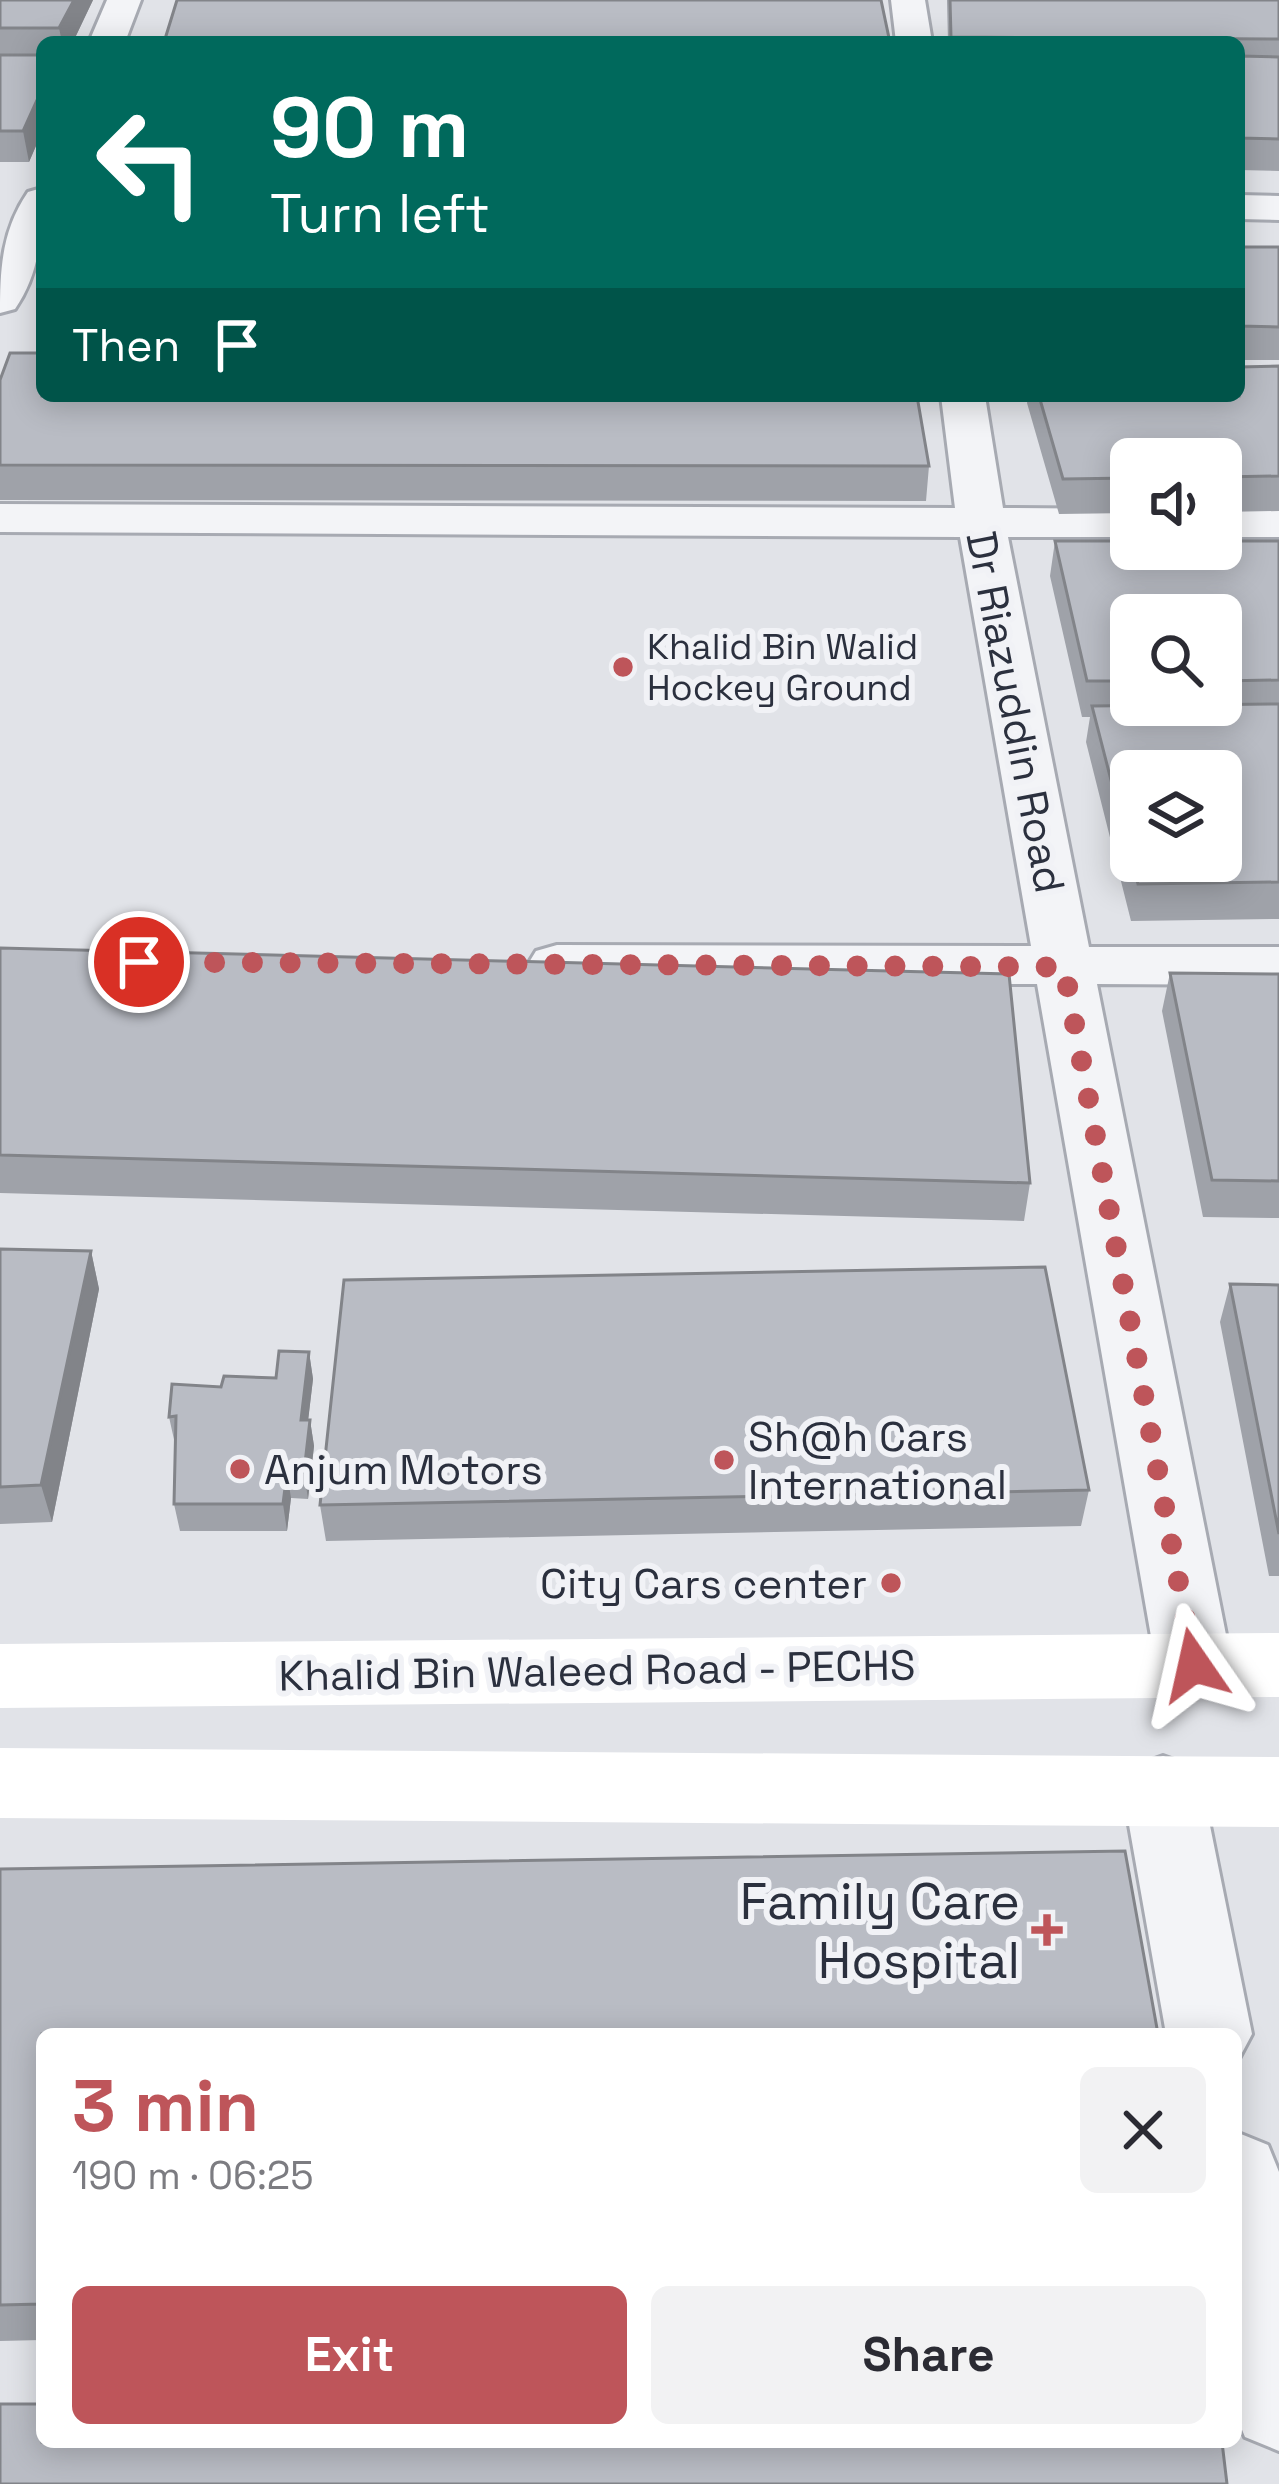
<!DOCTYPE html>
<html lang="en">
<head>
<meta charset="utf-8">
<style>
  :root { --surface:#fff; --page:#f2f2f3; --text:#2b2b33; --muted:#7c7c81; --accent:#be555a }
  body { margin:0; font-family:"Space Grotesk",sans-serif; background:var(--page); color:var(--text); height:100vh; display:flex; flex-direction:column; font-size:45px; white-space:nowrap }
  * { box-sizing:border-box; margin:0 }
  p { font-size:39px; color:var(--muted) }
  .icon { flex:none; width:66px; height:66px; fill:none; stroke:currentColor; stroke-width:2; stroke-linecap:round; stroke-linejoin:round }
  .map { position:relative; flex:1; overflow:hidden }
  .sheet { position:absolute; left:36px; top:2028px; width:1206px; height:420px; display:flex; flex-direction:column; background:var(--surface); border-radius:18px; box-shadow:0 6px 30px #0003 }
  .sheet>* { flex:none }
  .banner { position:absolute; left:36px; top:36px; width:1209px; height:366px; border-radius:18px; box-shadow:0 6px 30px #0003; background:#00695c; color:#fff; overflow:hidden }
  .tools { position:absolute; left:1110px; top:438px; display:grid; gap:24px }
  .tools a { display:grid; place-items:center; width:132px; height:132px; border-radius:18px; background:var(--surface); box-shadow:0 6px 30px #0003; font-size:60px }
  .pin { position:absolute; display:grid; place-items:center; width:102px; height:102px; color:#fff; margin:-51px; border:6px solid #fff; border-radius:50%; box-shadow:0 3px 12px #0007 }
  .me { position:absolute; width:132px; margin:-66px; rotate:349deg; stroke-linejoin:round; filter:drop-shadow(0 0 9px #0008) }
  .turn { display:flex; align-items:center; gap:42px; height:252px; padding:0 36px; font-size:54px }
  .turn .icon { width:156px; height:156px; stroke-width:2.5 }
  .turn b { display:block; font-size:84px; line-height:102px }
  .then { display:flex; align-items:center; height:114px; padding:0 36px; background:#0003; gap:24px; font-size:45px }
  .round { display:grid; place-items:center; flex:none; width:126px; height:126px; border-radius:18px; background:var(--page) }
  .head { display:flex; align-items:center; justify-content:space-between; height:204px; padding:0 36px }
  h1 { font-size:72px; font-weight:700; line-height:90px; color:var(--accent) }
  .button { display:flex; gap:24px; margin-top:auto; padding:24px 36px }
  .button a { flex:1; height:138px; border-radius:18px; background:var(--accent); color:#fff; font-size:48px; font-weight:700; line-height:138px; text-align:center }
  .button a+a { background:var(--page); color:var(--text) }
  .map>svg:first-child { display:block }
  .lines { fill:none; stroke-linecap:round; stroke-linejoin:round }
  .minor-casing { stroke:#a7aab2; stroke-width:6 }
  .minor { fill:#f3f4f7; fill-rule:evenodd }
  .secondary { fill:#fff; fill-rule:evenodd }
  .wall { fill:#9fa2a9; fill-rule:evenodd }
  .shaded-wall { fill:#828489 }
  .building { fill:#b9bcc4; stroke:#828489; stroke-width:3 }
  .route { stroke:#be555a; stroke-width:21; stroke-dasharray:0 37.8 }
  .poi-dot { fill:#be555a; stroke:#f1f2f6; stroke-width:4.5 }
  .labels { text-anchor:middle; stroke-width:12; stroke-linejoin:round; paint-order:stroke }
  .far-poi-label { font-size:36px; fill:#2b303e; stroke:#f1f2f6; text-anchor:start }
  .street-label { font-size:42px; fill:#2b303e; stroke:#f1f2f6 }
  .poi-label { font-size:42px; fill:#2b303e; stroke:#f1f2f6; text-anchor:start }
  .near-poi-label { font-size:51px; fill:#2b303e; stroke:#f1f2f6; text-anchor:end }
</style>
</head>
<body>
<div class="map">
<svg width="1279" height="2484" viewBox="0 0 1279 2484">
  <rect width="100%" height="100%" fill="#e1e3e8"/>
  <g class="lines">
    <defs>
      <path id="minor" d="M107,0H141L125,42H89Z
        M891,0H925L932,42H896Z
        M42,188C42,232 41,271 15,309L0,313C0,268 2,230 28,192Z
        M1239,195L1279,196V220L1239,219Z
        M941,396H985L1003,508L1131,509V537H1008L1089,947H1279V985L1097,984L1232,1665L1221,1688L1194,1697L1167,1688L1156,1665L1037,984L557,983L536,977L528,964L536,951L557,945L1031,946L960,537L0,532V504L955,508Z
        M1221,509H1279V537H1221Z
        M1163,1756L1191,1766L1203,1791L1252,2034L1236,2064V2034H1166L1123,1791L1135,1766Z
        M1236,2132L1268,2145L1279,2172V2451L1245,2437L1236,2415Z"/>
    </defs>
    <use href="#minor" class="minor-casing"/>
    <use href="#minor" class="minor"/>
    <path class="secondary" d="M1279,1633V1697L0,1708V1644Z
      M0,1748L1279,1757V1827L0,1818Z"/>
  </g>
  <path class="wall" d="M0,0H93L73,42H42V132L29,162H0Z
    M947,0H1279V171L1239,170V42H948Z
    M889,38V42H166L165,39Z
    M1239,247H1279V360H1239Z
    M1279,366V511L1221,512V459H1131V513L1059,514L1027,403L1028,396H1239Z
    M0,380L929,466L926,501L0,500Z
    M1055,541H1279V919L1131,921L1086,742L1090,717H1082L1050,576ZM1131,615H1221V705H1131Z
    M0,948L1030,1183L1024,1221L0,1193Z
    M1170,973L1279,974V1218L1203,1217L1162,1011Z
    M0,1249L91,1251L99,1289L52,1522L0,1524Z
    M1230,1284L1279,1285V1576H1269L1220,1322Z
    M309,1352L313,1379L308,1420H310L314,1446L308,1499L291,1498L287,1531H180L174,1504L175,1444L169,1417L221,1387L276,1378Z
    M1089,1490L1081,1526L326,1541L320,1505Z
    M0,1869L42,2034V2340L0,2341Z"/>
  <path class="shaded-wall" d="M74,0H93L73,42H62L59,28Z
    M42,89V132L29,162L23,131Z
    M91,1251L99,1289L52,1522L41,1485Z
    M309,1352L313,1379L305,1447L301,1420Z
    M310,1420L314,1446L308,1499L304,1472Z
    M287,1472L291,1498L287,1531L283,1504Z"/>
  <path class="building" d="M0,0H74L59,28H0Z
    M177,0H881L889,38L165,39Z
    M950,0H1279V39L951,37Z
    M0,55H42V89L23,131H0Z
    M1239,56L1279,57V139L1239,138Z
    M1239,247H1279V327L1239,326Z
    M10,353H42V396H917L929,466L0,465V380Z
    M1279,366V476L1221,477V459H1131V478L1063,479L1039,396H1239V367Z
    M1055,541H1131V549H1221V541H1279V680L1221,681V615H1131V681H1087Z
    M1279,704V882L1138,884L1132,861H1221V771H1131V858L1092,706Z
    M0,948L1009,974L1030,1183L0,1155Z
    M1170,973L1279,974V1181L1212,1180Z
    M0,1249L91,1251L41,1485L0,1487Z
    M1045,1267L1089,1490L320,1505L344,1280Z
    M1230,1284L1279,1285V1534Z
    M279,1351L309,1352L301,1420H310L304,1472H287L283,1504H174L176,1416L169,1417L172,1384L221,1387L224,1376L276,1378Z
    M1125,1851L1158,2034H42V2304L0,2305V1869Z
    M0,2404H42V2442H1222L1227,2484H0Z"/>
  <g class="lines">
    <path class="route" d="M139,962L1064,967L1194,1665"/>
  </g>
  <g class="poi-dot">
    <circle cx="623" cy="667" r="12"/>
    <circle cx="724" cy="1460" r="12"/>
    <circle cx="240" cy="1469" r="12"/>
    <circle cx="891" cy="1583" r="12"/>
    <path d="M1041 1912h12v12h12v12h-12v12h-12v-12h-12v-12h12z"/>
  </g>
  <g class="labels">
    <g class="far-poi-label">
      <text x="647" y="659">Khalid Bin Walid<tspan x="647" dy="41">Hockey Ground</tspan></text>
    </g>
    <g class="street-label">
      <text transform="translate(1016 712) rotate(79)" y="15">Dr Riazuddin Road</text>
      <text transform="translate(597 1670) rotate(-1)" y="15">Khalid Bin Waleed Road - PECHS</text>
    </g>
    <g class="poi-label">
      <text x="748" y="1451">Sh@h Cars<tspan x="748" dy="48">International</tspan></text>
      <text x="264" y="1484">Anjum Motors</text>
      <text x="867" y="1598" text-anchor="end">City Cars center</text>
    </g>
    <g class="near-poi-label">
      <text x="1020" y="1919">Family Care<tspan x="1020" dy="59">Hospital</tspan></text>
    </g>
  </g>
</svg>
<div class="tools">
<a><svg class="icon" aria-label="sound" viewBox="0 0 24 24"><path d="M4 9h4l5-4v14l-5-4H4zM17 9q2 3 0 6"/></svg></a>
<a><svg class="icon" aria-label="search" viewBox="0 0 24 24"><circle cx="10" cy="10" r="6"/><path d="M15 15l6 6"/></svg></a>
<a><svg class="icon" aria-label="layers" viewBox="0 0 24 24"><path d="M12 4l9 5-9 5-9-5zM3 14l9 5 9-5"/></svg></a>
</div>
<div class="pin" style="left:139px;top:962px;background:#d93025"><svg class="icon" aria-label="arrive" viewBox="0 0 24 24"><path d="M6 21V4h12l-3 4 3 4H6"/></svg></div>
<svg class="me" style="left:1194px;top:1665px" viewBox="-20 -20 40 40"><path d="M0-17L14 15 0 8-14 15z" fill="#be555a" stroke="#fff" stroke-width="4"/></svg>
<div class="banner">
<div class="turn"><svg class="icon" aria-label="left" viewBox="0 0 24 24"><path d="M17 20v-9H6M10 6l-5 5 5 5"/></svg><div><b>90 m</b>Turn left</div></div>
<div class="then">Then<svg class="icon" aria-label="arrive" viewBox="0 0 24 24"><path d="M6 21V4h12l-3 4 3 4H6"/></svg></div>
</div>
<section class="sheet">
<div class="head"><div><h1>3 min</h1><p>190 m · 06:25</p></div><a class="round"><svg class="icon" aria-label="close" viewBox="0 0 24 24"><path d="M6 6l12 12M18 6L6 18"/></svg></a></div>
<div class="button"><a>Exit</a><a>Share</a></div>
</section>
</div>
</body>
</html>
